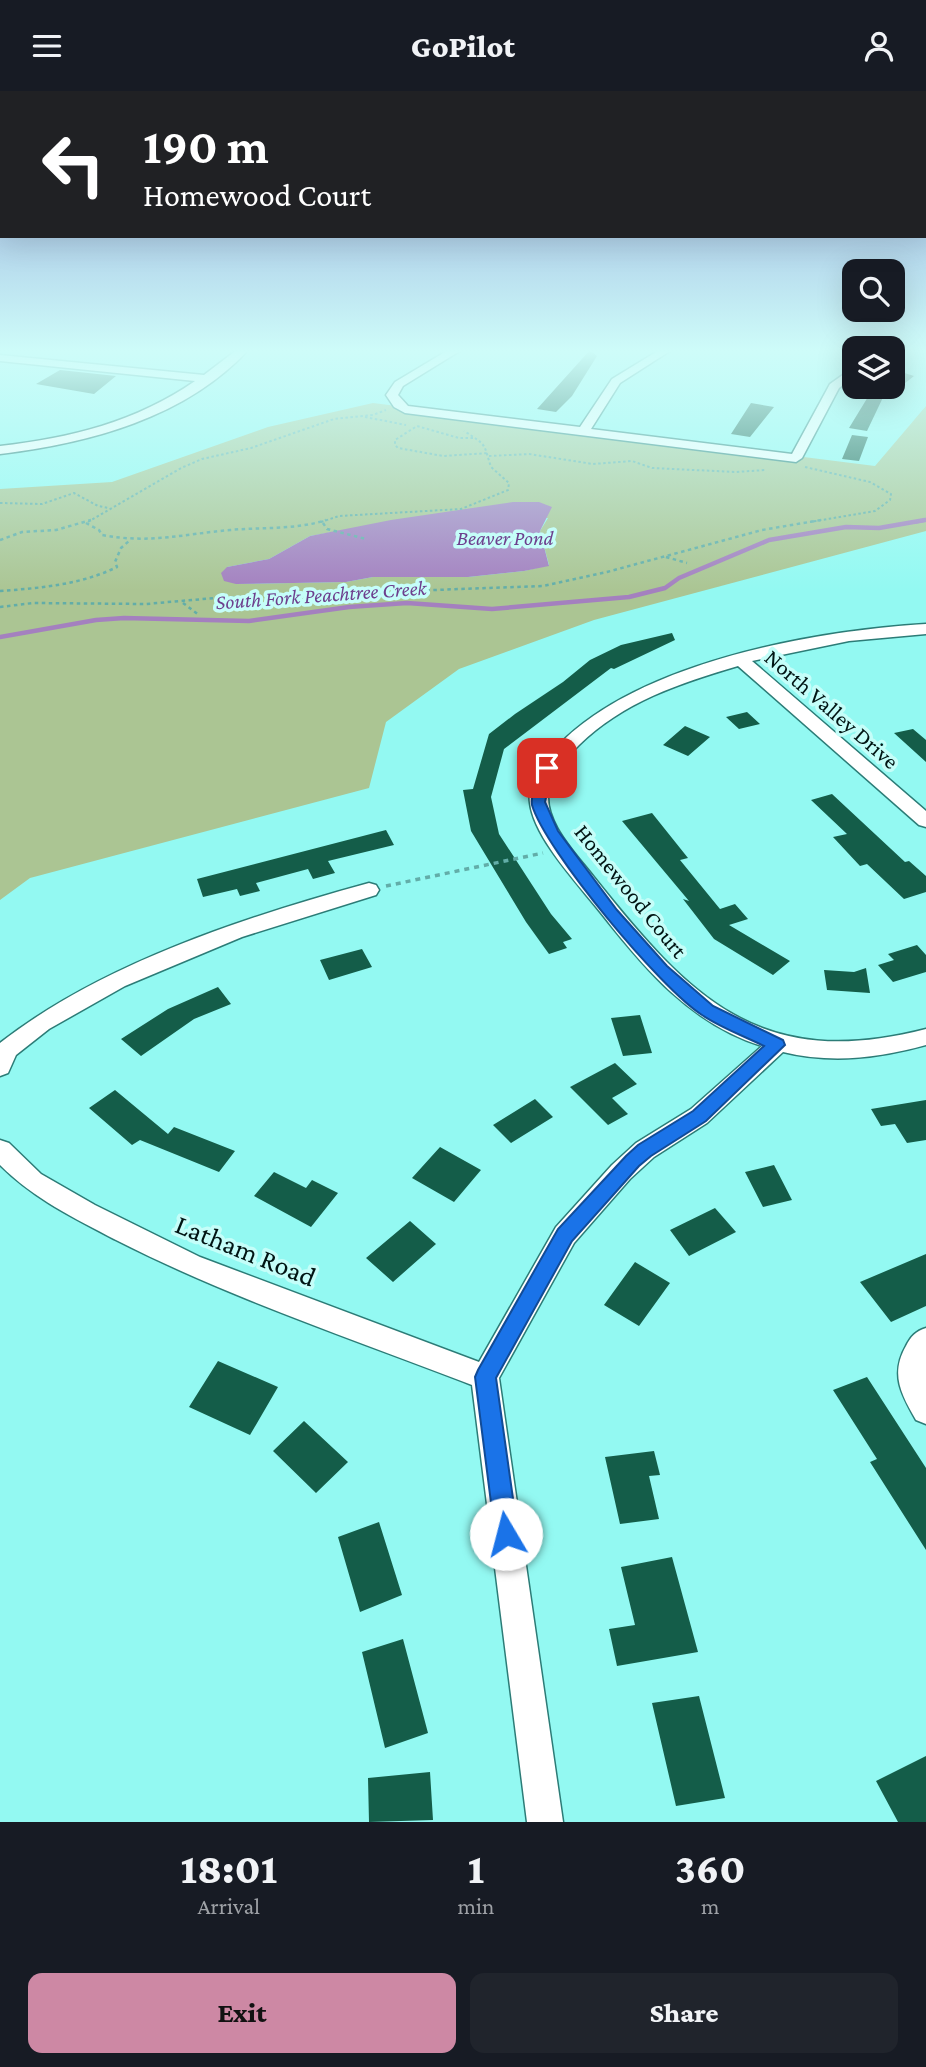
<!DOCTYPE html>
<html lang="en">
<head>
<meta charset="utf-8">
<style>
  :root { --surface:#171b24; --page:#20242c; --text:#f1f3f6; --muted:#9ea1a6; --accent:#cd88a4 }
  body { margin:0; font-family:"Crimson Pro",serif; background:var(--page); color:var(--text); height:100vh; display:flex; flex-direction:column; font-size:26px; white-space:nowrap }
  * { box-sizing:border-box; margin:0 }
  p { font-size:23px; color:var(--muted) }
  .icon { flex:none; width:38px; height:38px; fill:none; stroke:currentColor; stroke-width:2; stroke-linecap:round; stroke-linejoin:round }
  .map { position:relative; height:1731px; overflow:hidden }
  .drawer { display:flex; flex-direction:column; background:var(--surface); flex:1 }
  .drawer>* { flex:none }
  .banner { position:absolute; left:0px; top:0px; width:928px; height:147px; box-shadow:0 7px 28px #0002; background:#202124; color:#fff; overflow:hidden }
  .tools { position:absolute; left:842px; top:168px; display:grid; gap:14px }
  .tools a { display:grid; place-items:center; width:63px; height:63px; border-radius:14px; background:var(--surface); box-shadow:0 7px 28px #0002; font-size:35px }
  .pin { position:absolute; display:grid; place-items:center; width:60px; height:60px; color:#fff; margin:-30px; border-radius:14px; box-shadow:0 4px 10px #0006 }
  .me { position:absolute; width:77px; margin:-38px; rotate:352deg; stroke-linejoin:round; filter:drop-shadow(0 0 5px #0008) }
  .turn { display:flex; align-items:center; gap:24px; height:147px; padding:0 28px; font-size:32px }
  .turn .icon { width:91px; height:91px; stroke-width:2.5 }
  .turn b { display:block; font-size:49px; line-height:60px }
  .eta { display:flex; justify-content:space-evenly; align-items:center; height:119px; text-align:center }
  .eta b { font-size:42px; font-weight:800; line-height:49px }
  .button { display:flex; gap:14px; margin-top:auto; padding:14px 28px }
  .button a { flex:1; height:80px; border-radius:14px; background:var(--accent); color:#111; font-size:28px; font-weight:800; line-height:80px; text-align:center }
  .button a+a { background:var(--page); color:var(--text) }
  header { display:flex; justify-content:space-between; align-items:center; height:91px; padding:0 28px; background:var(--surface); font-size:32px; font-weight:800 }
  .map>svg:first-child { display:block }
  .green { fill:#abc593; fill-rule:evenodd }
  .water { fill:#a480bf }
  .lines { fill:none; stroke-linecap:round; stroke-linejoin:round }
  .stream-far1 { stroke:#a480bf; stroke-width:3.5 }
  .stream { stroke:#a480bf; stroke-width:4.5 }
  .building { fill:#145d49 }
  .street-casing { stroke:#2c7c77; stroke-width:3 }
  .path-far2 { stroke:#62ada8; stroke-width:2; stroke-dasharray:2.5 2.5; stroke-linecap:butt }
  .path-far1 { stroke:#62ada8; stroke-width:2.5; stroke-dasharray:3.5 3.5; stroke-linecap:butt }
  .path { stroke:#62ada8; stroke-width:3.5; stroke-dasharray:5 5; stroke-linecap:butt }
  .street { fill:#fff; fill-rule:evenodd }
  .route { fill:#1a73e8; stroke:#114b97; stroke-width:2 }
  .labels { text-anchor:middle; stroke-width:7; stroke-linejoin:round; paint-order:stroke }
  .far-water-label { font-size:21px; font-style:italic; fill:#6d3f8d; stroke:#c5fef9 }
  .street-label { font-size:23px; fill:#001413; stroke:#c5fef9 }
  .near-street-label { font-size:28px; fill:#001413; stroke:#c5fef9 }
</style>
</head>
<body>
<header><svg class="icon" aria-label="menu" viewBox="0 0 24 24"><path d="M4 6h16M4 12h16M4 18h16"/></svg>GoPilot<svg class="icon" aria-label="person" viewBox="0 0 24 24"><circle cx="12" cy="8" r="4"/><path d="M4 21q1-7 8-7t8 7"/></svg></header>
<div class="map">
<svg width="926" height="1731" viewBox="0 0 926 1731">
  <rect width="100%" height="100%" fill="#93f9f2"/>
  <path class="green" d="M373,312L875,375L926,315V440L594,529L459,578L386,631L369,697L30,787L0,809V398L112,391L268,336ZM418,426L548,427L540,440L549,474L524,480L468,486H373L346,491L236,493L227,476L269,468L310,445Z"/>
  <path class="water" d="M513,411H539L552,416L540,440L549,475L524,480L468,486H373L346,491L236,493L224,490L221,482L227,476L269,468L310,445L391,429Z"/>
  <g class="lines">
    <path class="stream-far1" d="M915,431L926,429"/>
    <path class="stream" d="M0,546L96,529L124,527L249,530L349,516L407,512L492,518L629,506L665,497L679,487L769,449L846,436L879,437L925,429"/>
  </g>
  <path class="building" d="M590,259L597,265L572,305L556,321L537,318Z
    M892,278L914,285L895,300L887,298L867,340L849,337L874,296H892Z
    M60,279L116,285L94,303L36,293Z
    M751,312L774,316L750,346L731,343Z
    M852,344L868,346L859,370L842,368Z
    M672,542L675,549L614,578L611,577L504,658L491,706L499,743L551,823L572,848L563,851L567,857L549,863L526,831L471,740L463,699L473,698L489,643L515,623L563,591L590,569L621,554Z
    M747,621L760,633L739,638L726,626Z
    M685,635L710,646L688,665L663,654Z
    M913,638L926,649V671L894,642Z
    M832,703L905,771L909,770L926,785V801L904,808L867,773L860,775L833,746L847,743L811,709Z
    M652,722L688,767L680,769L720,818L735,813L748,828L729,834L790,870L773,884L714,848L683,808L689,810L622,730Z
    M386,739L394,754L328,770L335,782L313,788L308,778L256,792L260,800L240,805L237,798L203,806L197,788Z
    M917,854L926,864V881L893,891L878,874L894,869L888,863Z
    M362,858L372,876L329,889L320,869Z
    M866,877L870,902L827,899L824,879L854,881Z
    M218,896L231,913L194,928L141,965L121,948L168,918Z
    M640,924L652,962L623,965L611,927Z
    M615,972L637,993L612,1007L628,1023L608,1034L570,996Z
    M115,999L168,1043L174,1036L235,1060L219,1081L140,1049L132,1054L89,1017Z
    M535,1008L553,1026L511,1052L493,1034Z
    M926,1009V1049L907,1052L895,1033L881,1035L871,1018Z
    M440,1056L481,1079L454,1111L412,1087Z
    M774,1074L792,1109L763,1116L745,1081Z
    M274,1081L306,1097L312,1089L338,1102L311,1136L254,1105Z
    M715,1117L736,1141L689,1165L670,1139Z
    M410,1130L436,1153L393,1191L366,1167Z
    M926,1163V1215L891,1231L860,1191Z
    M635,1171L670,1192L639,1235L604,1214Z
    M218,1270L278,1296L250,1344L189,1316Z
    M867,1286L926,1377V1459L870,1371L877,1368L833,1299Z
    M304,1330L348,1371L316,1402L273,1360Z
    M654,1360L660,1384L649,1385L659,1428L620,1433L605,1366Z
    M379,1431L402,1504L360,1521L338,1446Z
    M672,1466L698,1561L617,1575L609,1538L635,1534L621,1476Z
    M403,1548L428,1642L385,1657L362,1561Z
    M699,1605L725,1707L676,1715L652,1612Z
    M926,1665V1731H898L876,1690Z
    M430,1681L433,1729L369,1731L368,1687Z"/>
  <g class="lines">
    <defs>
      <path id="street" d="M238,258H249C186,327 89,352 0,363V355C70,347 136,331 195,290L0,270V264L204,284Z
        M450,258H463L403,295L398,304L408,315L580,336L612,288L661,258H673L620,292L591,338L792,363L830,293L854,276V285L839,297L802,367L796,371L405,322L394,316L386,304L395,291Z
        M926,533V543L849,550L752,570L926,720V736L919,734L738,575C680,592 623,611 579,654C566,667 553,680 549,698C542,729 575,762 593,785C690,907 759,981 926,938V954C879,967 832,973 783,961L707,1032L654,1066L630,1088L574,1152L499,1287L563,1731H527L472,1294C353,1248 230,1207 116,1149C74,1127 34,1108 0,1074V1049L9,1052L41,1083L95,1114L200,1166L479,1271L556,1136L612,1074L636,1052L691,1018L762,955C691,933 645,878 601,822C579,794 534,747 530,712C527,692 541,674 553,660C632,572 812,540 926,533Z
        M369,792L376,794L379,799L376,804L242,846L125,895L49,938L16,964L8,982L0,985V952C101,873 245,826 369,792Z
        M926,1237V1333L916,1329C901,1303 890,1283 906,1255C911,1245 916,1240 926,1237Z"/>
    </defs>
    <use href="#street" class="street-casing"/>
    <path class="path-far2" d="M365,326L406,334
      M473,347H459L417,335L395,349V354L398,357L443,365L489,362
      M489,365L529,363L593,373L632,370L652,377L736,381L765,379
      M805,376L870,391L891,403L890,409L875,420L810,431
      M0,412L42,413L74,402L98,415L109,417
      M88,431L181,377L202,368L251,357L334,328L373,324L386,319
      M321,431L339,425L461,418L508,399L509,392L491,376C483,352 488,355 464,340"/>
    <path class="path-far1" d="M86,432L99,439L102,444C151,453 183,443 230,439C262,436 296,439 326,429
      M323,432L327,438L366,448
      M0,449L22,441L56,439L91,429
      M666,466L687,472
      M0,500C40,497 80,494 117,476L115,471L121,457L129,450
      M183,512L199,524
      M0,516L33,512L146,513L215,507L543,495L607,481L762,439L821,429"/>
    <path class="path" d="M386,795L543,762"/>
    <use href="#street" class="street"/>
  </g>
  <linearGradient id="sky" x2="0" y2="1"><stop stop-color="#8d9fd8"/><stop offset="0.52" stop-color="#cefcf9"/><stop offset="1" stop-color="#cefcf9" stop-opacity="0"/></linearGradient>
  <rect width="926" height="500" fill="url(#sky)"/>
  <path class="route" d="M547,673L553,677L545,711L558,740L617,819L667,875L713,915L783,949L785,954L706,1030L651,1065L639,1075L572,1150L496,1287L518,1443L515,1451L506,1455L498,1451L495,1443L475,1286L478,1279L558,1138L626,1065L638,1054L693,1020L764,955C744,945 721,937 702,924C661,898 545,759 532,714C530,704 537,688 540,677Z"/>
  <g class="labels">
    <g class="far-water-label">
      <text x="505" y="454">Beaver Pond</text>
      <text transform="translate(321 504) rotate(-4)" y="7">South Fork Peachtree Creek</text>
    </g>
    <g class="street-label">
      <text transform="translate(832 618) rotate(41)" y="8">North Valley Drive</text>
      <text transform="translate(631 800) rotate(51)" y="8">Homewood Court</text>
    </g>
    <g class="near-street-label">
      <text transform="translate(246 1159) rotate(22)" y="10">Latham Road</text>
    </g>
  </g>
</svg>
<div class="tools">
<a><svg class="icon" aria-label="search" viewBox="0 0 24 24"><circle cx="10" cy="10" r="6"/><path d="M15 15l6 6"/></svg></a>
<a><svg class="icon" aria-label="layers" viewBox="0 0 24 24"><path d="M12 4l9 5-9 5-9-5zM3 14l9 5 9-5"/></svg></a>
</div>
<div class="pin" style="left:547px;top:677px;background:#d93025"><svg class="icon" aria-label="arrive" viewBox="0 0 24 24"><path d="M6 21V4h12l-3 4 3 4H6"/></svg></div>
<svg class="me" style="left:506px;top:1443px" viewBox="-20 -20 40 40"><circle r="19" fill="#fff"/><path d="M0-13L10 11 0 6-10 11z" fill="#1a73e8"/></svg>
<div class="banner">
<div class="turn"><svg class="icon" aria-label="left" viewBox="0 0 24 24"><path d="M17 20v-9H6M10 6l-5 5 5 5"/></svg><div><b>190 m</b>Homewood Court</div></div>
</div>
</div>
<section class="drawer">
<div class="eta">
<div><b>18:01</b><p>Arrival</p></div>
<div><b>1</b><p>min</p></div>
<div><b>360</b><p>m</p></div>
</div>
<div class="button"><a>Exit</a><a>Share</a></div>
</section>
</body>
</html>
